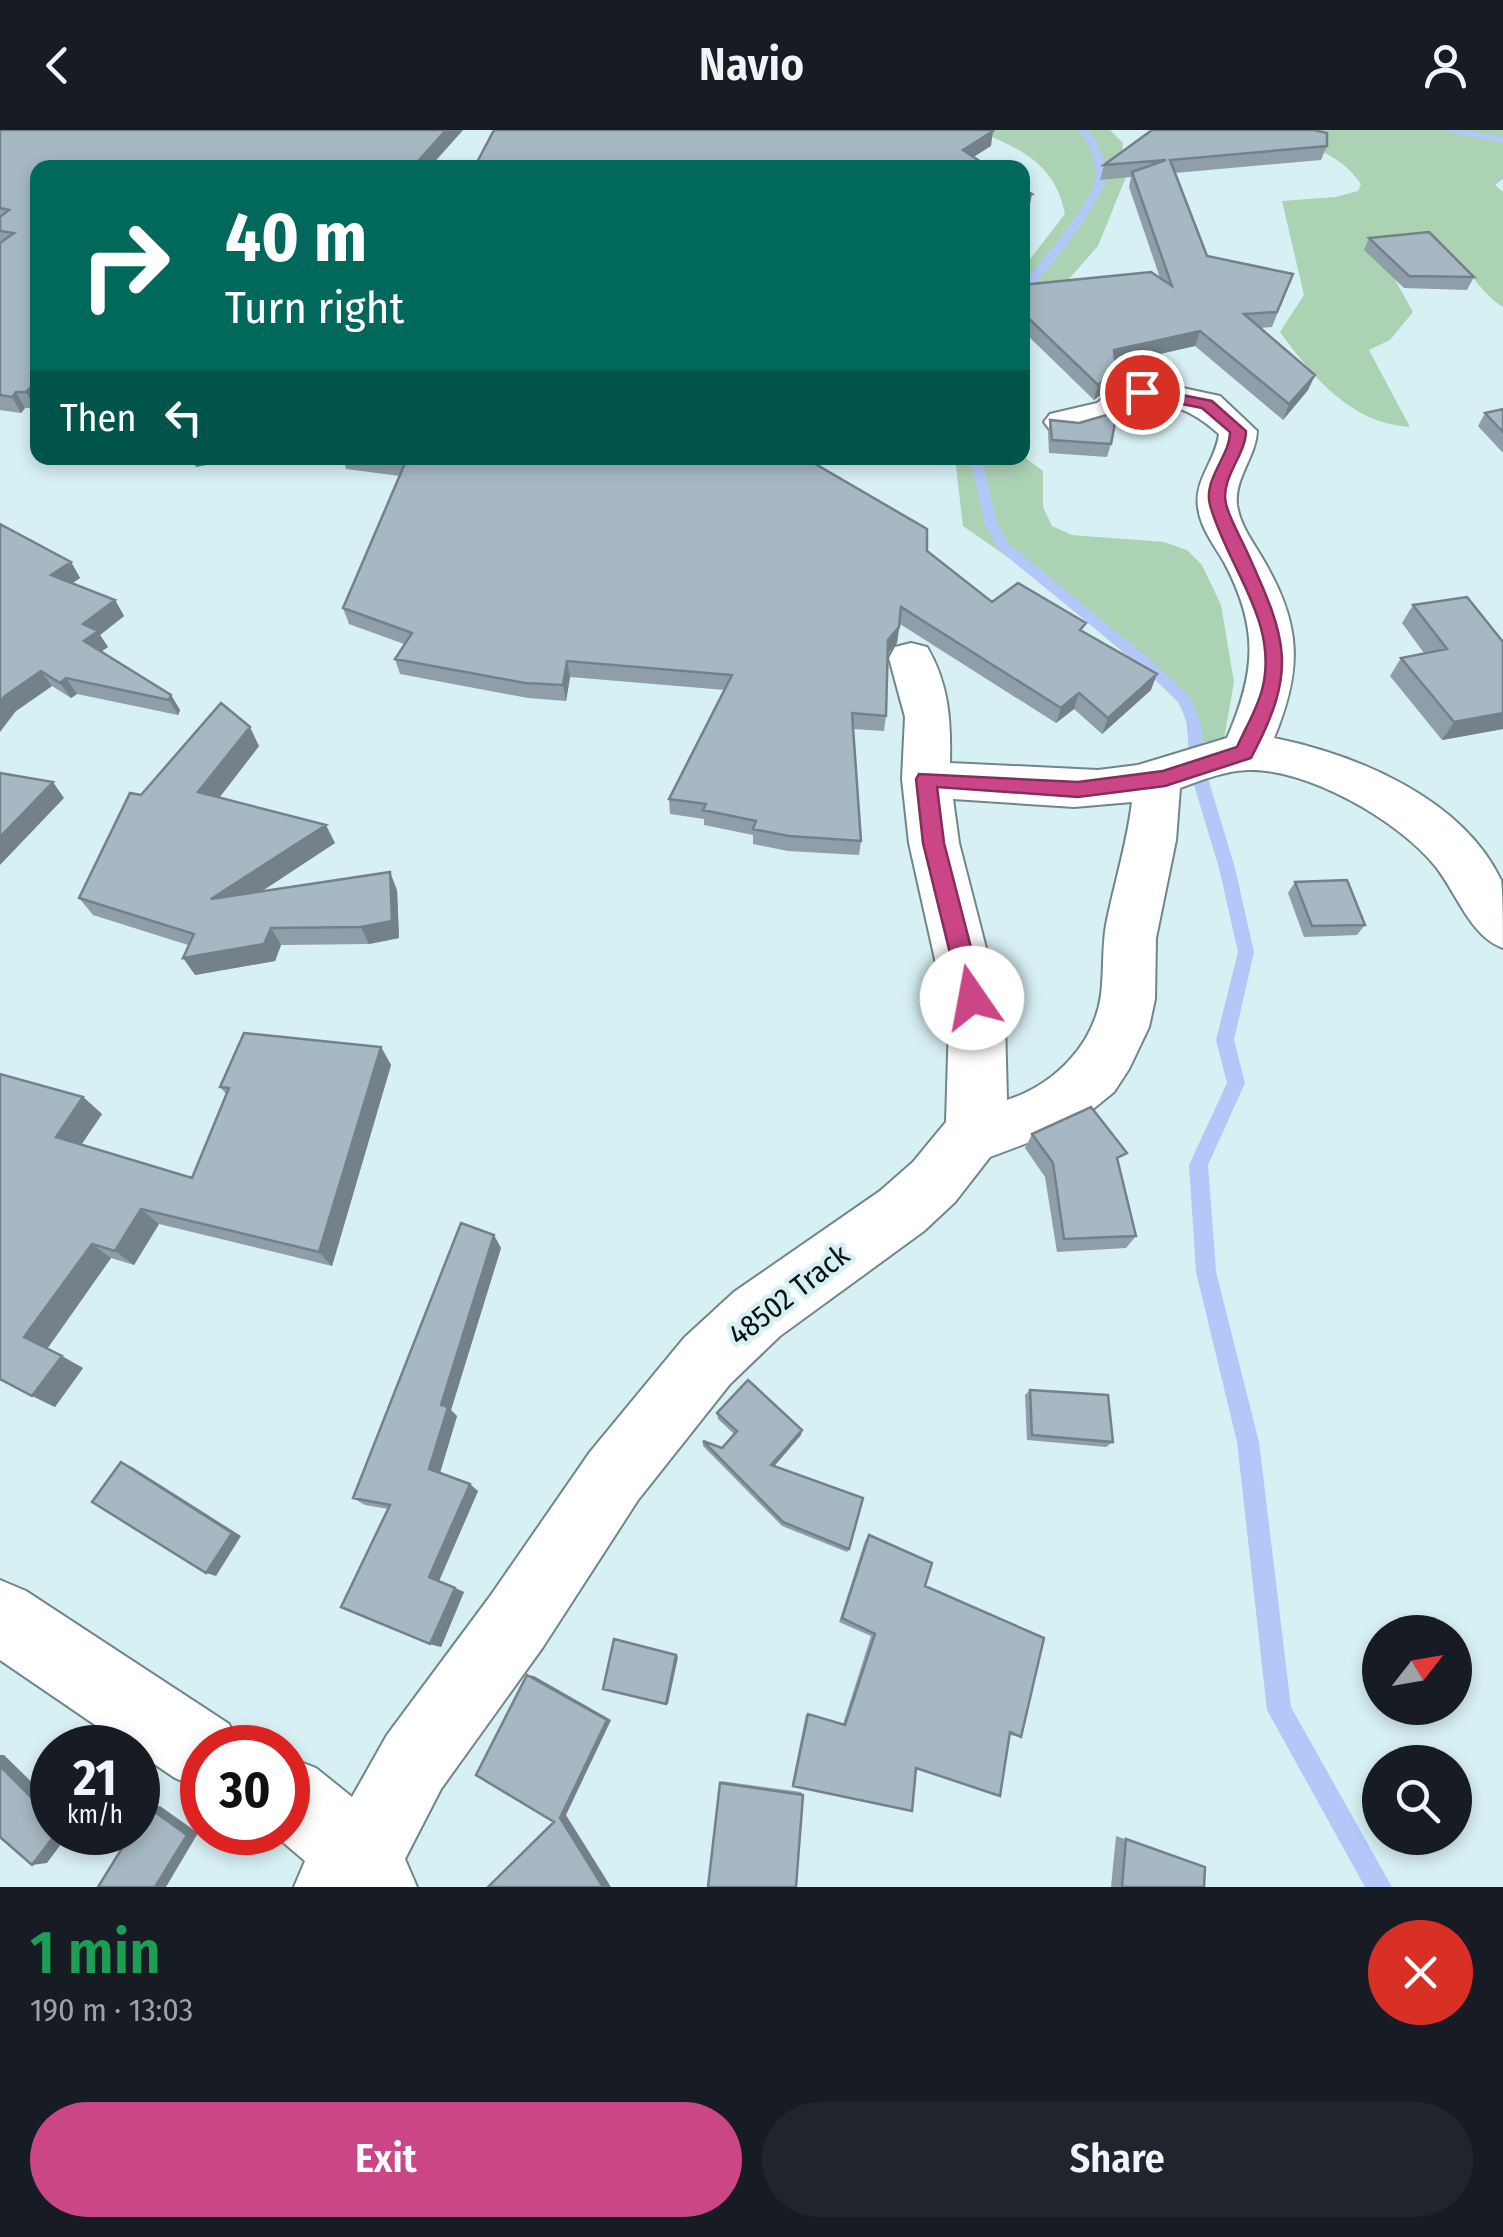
<!DOCTYPE html>
<html lang="en">
<head>
<meta charset="utf-8">
<style>
  :root { --surface:#171b24; --page:#20242c; --text:#f1f3f6; --muted:#9ea1a6; --accent:#cb4687 }
  body { margin:0; font-family:"Fira Sans Condensed",sans-serif; background:var(--page); color:var(--text); height:100vh; display:flex; flex-direction:column; font-size:38px; white-space:nowrap }
  * { box-sizing:border-box; margin:0 }
  p { font-size:32px; color:var(--muted) }
  .icon { flex:none; width:55px; height:55px; fill:none; stroke:currentColor; stroke-width:2; stroke-linecap:round; stroke-linejoin:round }
  .map { position:relative; height:1757px; overflow:hidden }
  .details { display:flex; flex-direction:column; background:var(--surface); flex:1 }
  .details>* { flex:none }
  .top-card { position:absolute; left:30px; top:30px; width:1000px; height:305px; border-radius:20px; box-shadow:0 5px 15px #0003; background:#00695c; color:#fff; overflow:hidden }
  .needle { width:65px; rotate:59deg }
  .buttons { position:absolute; left:1362px; top:1485px; display:grid; gap:20px }
  .buttons a { display:grid; place-items:center; width:110px; height:110px; border-radius:50%; background:var(--surface); box-shadow:0 5px 15px #0003; font-size:50px }
  .speed { position:absolute; left:30px; top:1595px; display:flex; gap:20px; font-size:50px; font-weight:700; text-align:center }
  .speed>* { display:grid; place-content:center; width:130px; height:130px; border-radius:50%; background:var(--surface); box-shadow:0 5px 15px #0003; line-height:1 }
  .speed small { font-size:25px; font-weight:400 }
  .speed .limit { border:15px solid #d22; background:#fff; color:#111 }
  .pin { position:absolute; display:grid; place-items:center; width:85px; height:85px; color:#fff; margin:-42px; border:5px solid #fff; border-radius:50%; box-shadow:0 2px 10px #0007 }
  .me { position:absolute; width:110px; margin:-55px; rotate:348deg; stroke-linejoin:round; filter:drop-shadow(0 0 8px #0008) }
  .turn { display:flex; align-items:center; gap:35px; height:210px; padding:0 30px; font-size:45px }
  .turn .icon { width:130px; height:130px; stroke-width:2.5 }
  .turn b { display:block; font-size:70px; line-height:85px }
  .then { display:flex; align-items:center; height:95px; padding:0 30px; background:#0003; gap:20px; font-size:38px }
  .round { display:grid; place-items:center; flex:none; width:105px; height:105px; border-radius:52px; background:var(--page) }
  .summary { display:flex; align-items:center; justify-content:space-between; height:170px; padding:0 30px }
  h1 { font-size:60px; font-weight:600; line-height:75px; color:#1e9e55 }
  .primary-button { display:flex; gap:20px; margin-top:auto; padding:20px 30px }
  .primary-button a { flex:1; height:115px; border-radius:60px; background:var(--accent); color:#fff; font-size:40px; font-weight:600; line-height:115px; text-align:center }
  .primary-button a+a { background:var(--page); color:var(--text) }
  header { display:flex; justify-content:space-between; align-items:center; height:130px; padding:0 30px; background:var(--surface); font-size:45px; font-weight:600 }
  .map>svg:first-child { display:block }
  .green { fill:#acd2b4 }
  .lines { fill:none; stroke-linecap:round; stroke-linejoin:round }
  .stream { fill:#b3c8f9; fill-rule:evenodd }
  .street-casing { stroke:#70868a; stroke-width:4 }
  .street { fill:#fff; fill-rule:evenodd }
  .wall { fill:#8f9ea9 }
  .shaded-wall { fill:#748189 }
  .building { fill:#a6b8c4; stroke:#748189; stroke-width:2.5 }
  .route { fill:#cb4687; stroke:#842e58; stroke-width:2.5 }
  .labels { text-anchor:middle; stroke-width:9; stroke-linejoin:round; paint-order:stroke }
  .street-label { font-size:30px; fill:#091213; stroke:#d7f0f4 }
</style>
</head>
<body>
<header><svg class="icon" aria-label="back" viewBox="0 0 24 24"><path d="M15 5l-7 7 7 7"/></svg>Navio<svg class="icon" aria-label="person" viewBox="0 0 24 24"><circle cx="12" cy="8" r="4"/><path d="M4 21q1-7 8-7t8 7"/></svg></header>
<div class="map">
<svg width="1503" height="1757" viewBox="0 0 1503 1757">
  <rect width="100%" height="100%" fill="#d7f0f4"/>
  <path class="green" d="M977,0H1110L1123,13L1122,26L1128,42L1098,116L1069,149L1023,180V138L1065,84C1055,32 1019,19 977,0Z
    M1261,0H1503V49L1495,55L1503,62V177C1475,161 1449,103 1417,107C1404,108 1390,115 1378,119L1413,182L1390,210L1369,220L1410,297C1350,293 1314,248 1280,202L1304,165L1282,71L1335,67L1358,61L1361,54C1337,19 1300,13 1261,0Z
    M1023,326L1043,341V377L1052,396L1072,405L1164,412L1187,420L1202,435L1221,475L1234,552L1224,609L1200,613L1188,608L1186,588L1175,566L1022,437L963,396L955,328Z"/>
  <g class="lines">
    <path class="stream" d="M1078,0H1088C1099,14 1107,32 1105,51C1102,71 1039,154 1022,166V155C1038,135 1092,73 1095,51C1098,32 1090,14 1078,0Z
      M1442,0H1462L1503,7V13Z
      M970,328H982L997,394L1009,414L1151,530L1191,568L1202,597L1204,635L1235,738L1254,822L1234,910L1245,953L1208,1035L1216,1142L1259,1312L1291,1577L1392,1757H1365L1267,1580L1237,1312L1196,1142L1189,1035L1227,953L1216,910L1238,822L1219,738L1188,635V597L1180,574L1141,536L999,420L985,394Z"/>
    <defs>
      <path id="street" d="M1150,251L1220,266L1257,301C1256,327 1234,348 1237,375C1240,396 1254,413 1264,431C1302,496 1302,540 1274,608C1357,625 1462,668 1501,750C1503,767 1503,799 1503,818C1471,807 1457,764 1436,737C1400,691 1307,638 1248,640C1224,641 1202,650 1180,658L1176,710L1156,808L1155,869L1149,897L1129,939L1114,962L1072,996L990,1027L955,1072L924,1101L780,1206L730,1254L638,1370L543,1517L441,1659L405,1729L417,1757H294L305,1731L271,1702H288V1627L316,1638L352,1667L387,1605L491,1465L590,1322L684,1208L734,1162L880,1061L913,1032L946,992L949,892L909,713L902,649L905,587L889,528L895,517L911,513L927,517C949,554 951,591 950,633L1098,640L1138,635L1227,608C1256,541 1259,498 1224,432C1214,415 1200,397 1198,377C1194,350 1216,330 1219,304C1139,233 1122,318 1050,300L1044,292L1050,284L1097,273L1116,258ZM953,669L1074,677L1132,672C1127,714 1114,754 1106,795C1102,818 1104,842 1101,865C1094,915 1054,955 1007,970L1005,892L959,713Z
        M0,1450L26,1461L229,1594L239,1618H202V1660L175,1648L138,1623V1618H129L0,1530Z"/>
    </defs>
    <use href="#street" class="street-casing"/>
    <use href="#street" class="street"/>
  </g>
  <path class="wall" d="M0,0H463L429,38H38L35,278H25L21,283L0,280Z
    M1327,16L1321,30L1175,43L1207,126L1293,144L1272,197L1260,198L1315,245L1308,260L1283,290L1195,216L1116,234L1112,256L1094,270L1022,200V155L1160,148L1129,57L1131,47L1100,50L1104,35Z
    M1369,108L1474,147L1467,160L1404,158L1364,120Z
    M1503,279V323L1478,296L1485,283Z
    M1050,290L1111,314L1107,327L1049,323L1048,303Z
    M284,328H805L992,472L1083,502L1151,560L1102,604L1074,579L1056,593L900,494L897,513L887,524L886,586L884,601L853,599L861,711L859,725L788,721L753,714V705L704,695V689L670,684L669,669L725,560L570,547L566,571L528,568L400,544L395,529L404,514L349,494L343,478L400,346L346,339L344,332Z
    M71,432L80,448L73,453L115,470L124,486L100,505L108,517L101,521L171,565L180,580L178,585L77,564L71,568L52,556L16,581Z
    M1467,467L1503,599L1442,610L1390,546L1401,528L1424,523L1402,493L1413,475Z
    M259,616L219,668L335,713L261,762L397,760L399,808L369,814L281,815L275,831L195,845L188,815L93,785L79,768L141,665Z
    M1295,752L1365,795L1357,805L1304,807L1288,763Z
    M381,917L391,935L332,1136L159,1094L134,1135L111,1128L47,1219L83,1238L55,1277L1,1250L83,967L102,984L81,1015L192,1048L227,965L220,957Z
    M1032,1004L1136,1106L1126,1118L1057,1122L1045,1047L1025,1018Z
    M501,1118L451,1280L457,1286L440,1343L478,1361L439,1451L464,1462L441,1517L430,1514L388,1379L365,1375L353,1368Z
    M1030,1260L1113,1312L1106,1317L1027,1310L1025,1265Z
    M717,1283L801,1305L774,1336L849,1419L847,1422L782,1396L703,1316V1311L722,1318L734,1304L718,1289Z
    M869,1405L925,1456L1021,1607L1010,1605L916,1638L793,1656L792,1654L806,1584L843,1594L871,1506L839,1492L865,1411Z
    M721,1651L801,1662L803,1665L720,1653Z
    M1116,1706L1205,1737L1204,1757H1111Z"/>
  <path class="shaded-wall" d="M446,0H463L429,38H412Z
    M993,1L991,16L961,35L963,20Z
    M1032,64L1029,80L1022,82V67Z
    M1200,201L1195,216L1110,235L1114,220Z
    M1116,241L1112,256L1094,270L1098,255Z
    M1315,245L1308,260L1283,290L1289,274Z
    M38,249V275L35,278L26,262Z
    M16,262L25,278L21,283L12,267Z
    M192,328H241L196,337Z
    M71,432L80,448L60,461L51,445Z
    M115,470L124,486L100,505L108,517L94,527L84,511L83,494Z
    M899,497L897,513L886,526L888,510Z
    M567,531L570,547L566,571L563,555Z
    M41,541L52,556L16,581L0,602V572L5,566Z
    M1157,544L1151,560L1102,604L1108,588Z
    M66,548L77,564L71,568L60,553Z
    M1079,563L1074,579L1056,593L1061,578Z
    M171,565L180,580L178,585L169,570Z
    M1503,583V599L1442,610L1454,592Z
    M250,597L259,616L209,681L198,662Z
    M53,652L64,668L0,735V707Z
    M326,695L335,713L222,787L211,769Z
    M390,742L397,760L399,808L369,814L361,797Z
    M271,798L281,815L275,831L195,845L183,828Z
    M381,917L391,935L332,1136L319,1122Z
    M83,967L102,984L75,1024L56,1007Z
    M141,1079L159,1094L134,1135L115,1121Z
    M494,1105L501,1118L451,1280L457,1286L439,1346L429,1339L441,1275Z
    M92,1114L111,1128L47,1219L24,1207Z
    M62,1226L83,1238L55,1277L32,1266Z
    M802,1300L801,1305L771,1340V1335Z
    M121,1332L132,1337L241,1406L216,1446L206,1443Z
    M470,1354L478,1361L439,1451L429,1447Z
    M455,1458L464,1462L441,1517L430,1514Z
    M676,1525L678,1527L668,1574H666Z
    M527,1545L534,1546L611,1590L566,1685L611,1757H603L560,1688Z
    M0,1625H4L52,1672V1688L0,1636Z
    M160,1676L198,1703L166,1757H155L148,1677Z
    M57,1702H70L47,1733L32,1735Z"/>
  <path class="building" d="M0,0H446L412,38H38V249L26,262H16L12,267L0,265V113L14,103L0,101V87L9,80L0,78Z
    M494,0H991L993,1L963,20L990,38H474Z
    M1152,0H1314L1327,3V16L1170,30L1207,126L1293,144L1277,182L1244,184L1315,245L1289,274L1200,201L1114,220L1116,241L1098,255L1022,182V155L1151,142L1172,156L1132,42L1166,30L1104,35Z
    M1022,58L1032,64L1022,67Z
    M1429,102L1474,147L1409,146L1369,108Z
    M1503,279V302L1485,283Z
    M1117,282L1111,314L1052,310L1050,290L1079,293Z
    M377,328H805L927,399V421L992,472L1018,453L1086,493L1080,500L1157,544L1108,588L1079,563L1061,578L901,477L899,497L888,510L886,586L852,583L861,711L789,706L753,699L756,691L703,680L706,674L669,669L732,545L567,531L563,555L525,553L395,529L412,503L343,478L406,331Z
    M0,394L71,432L51,445L115,470L83,494L98,501L84,511L171,565L169,570L66,548L60,553L41,541L5,566L0,572Z
    M1467,467L1503,512V583L1454,592L1401,528L1447,519L1413,475Z
    M221,573L250,597L198,662L326,695L211,769L390,742L392,791L361,797L271,798L264,814L183,828L194,804L79,768L130,663L141,665Z
    M0,643L53,652L0,707Z
    M1347,750L1365,795L1312,796L1295,752Z
    M244,903L381,917L319,1122L141,1079L115,1121L92,1114L24,1207L62,1226L32,1266L0,1249V944L83,967L56,1007L192,1048L229,958L220,957Z
    M1091,977L1127,1023L1117,1028L1136,1106L1064,1109L1053,1033L1032,1004Z
    M461,1093L494,1105L441,1275L448,1277L429,1339L470,1354L429,1447L455,1458L430,1514L341,1477L390,1375L353,1368Z
    M748,1250L802,1300L771,1335L863,1368L849,1419L783,1392L703,1311L722,1318L737,1301L717,1283Z
    M1030,1260L1108,1265L1113,1312L1032,1305Z
    M121,1332L232,1403L206,1443L92,1372Z
    M869,1405L932,1433L925,1456L1044,1508L1021,1607L1010,1602L1000,1666L916,1638L912,1681L793,1656L808,1584L845,1595L875,1504L842,1488Z
    M614,1509L676,1525L666,1574L603,1559Z
    M527,1545L607,1590L560,1688L603,1757H488L554,1692L476,1645Z
    M0,1636L52,1688V1702H57L32,1735L0,1707Z
    M720,1653L803,1665L796,1757H708Z
    M148,1677L187,1705L155,1757H98L132,1702H138V1694Z
    M1126,1709L1205,1737L1204,1757H1122Z"/>
  <path class="route" d="M1142,257L1212,271L1246,301C1246,325 1220,348 1226,374C1230,390 1241,408 1248,424C1287,510 1298,540 1251,628L1165,656L1078,667L937,657L944,713L984,868L980,874H965L961,868L923,713L916,649L919,644L1078,652L1163,641L1237,617C1245,599 1257,579 1262,560C1280,492 1227,437 1210,375C1203,349 1230,326 1230,302L1202,278L1137,265L1134,262Z"/>
  <g class="labels">
    <g class="street-label">
      <text transform="translate(789 1165) rotate(-38)" y="10">48502 Track</text>
    </g>
  </g>
</svg>
<div class="buttons">
<a><svg class="needle" viewBox="-14 -14 28 28"><path d="M0-13l5 13h-10z" fill="#e53935"/><path d="M0 13l5-13h-10z" fill="#9ea1a6"/></svg></a>
<a><svg class="icon" aria-label="search" viewBox="0 0 24 24"><circle cx="10" cy="10" r="6"/><path d="M15 15l6 6"/></svg></a>
</div>
<div class="speed"><div>21<small>km/h</small></div><div class="limit">30</div></div>
<div class="pin" style="left:1142px;top:262px;background:#d93025"><svg class="icon" aria-label="arrive" viewBox="0 0 24 24"><path d="M6 21V4h12l-3 4 3 4H6"/></svg></div>
<svg class="me" style="left:972px;top:868px" viewBox="-20 -20 40 40"><circle r="19" fill="#fff"/><path d="M0-13L10 11 0 6-10 11z" fill="#cb4687"/></svg>
<div class="top-card">
<div class="turn"><svg class="icon" aria-label="right" viewBox="0 0 24 24"><path d="M7 20v-9h11M14 6l5 5-5 5"/></svg><div><b>40 m</b>Turn right</div></div>
<div class="then">Then<svg class="icon" aria-label="left" viewBox="0 0 24 24"><path d="M17 20v-9H6M10 6l-5 5 5 5"/></svg></div>
</div>
</div>
<section class="details">
<div class="summary"><div><h1>1 min</h1><p>190 m · 13:03</p></div><a class="round" style="background:#d93025;color:#fff"><svg class="icon" aria-label="close" viewBox="0 0 24 24"><path d="M6 6l12 12M18 6L6 18"/></svg></a></div>
<div class="primary-button"><a>Exit</a><a>Share</a></div>
</section>
</body>
</html>
